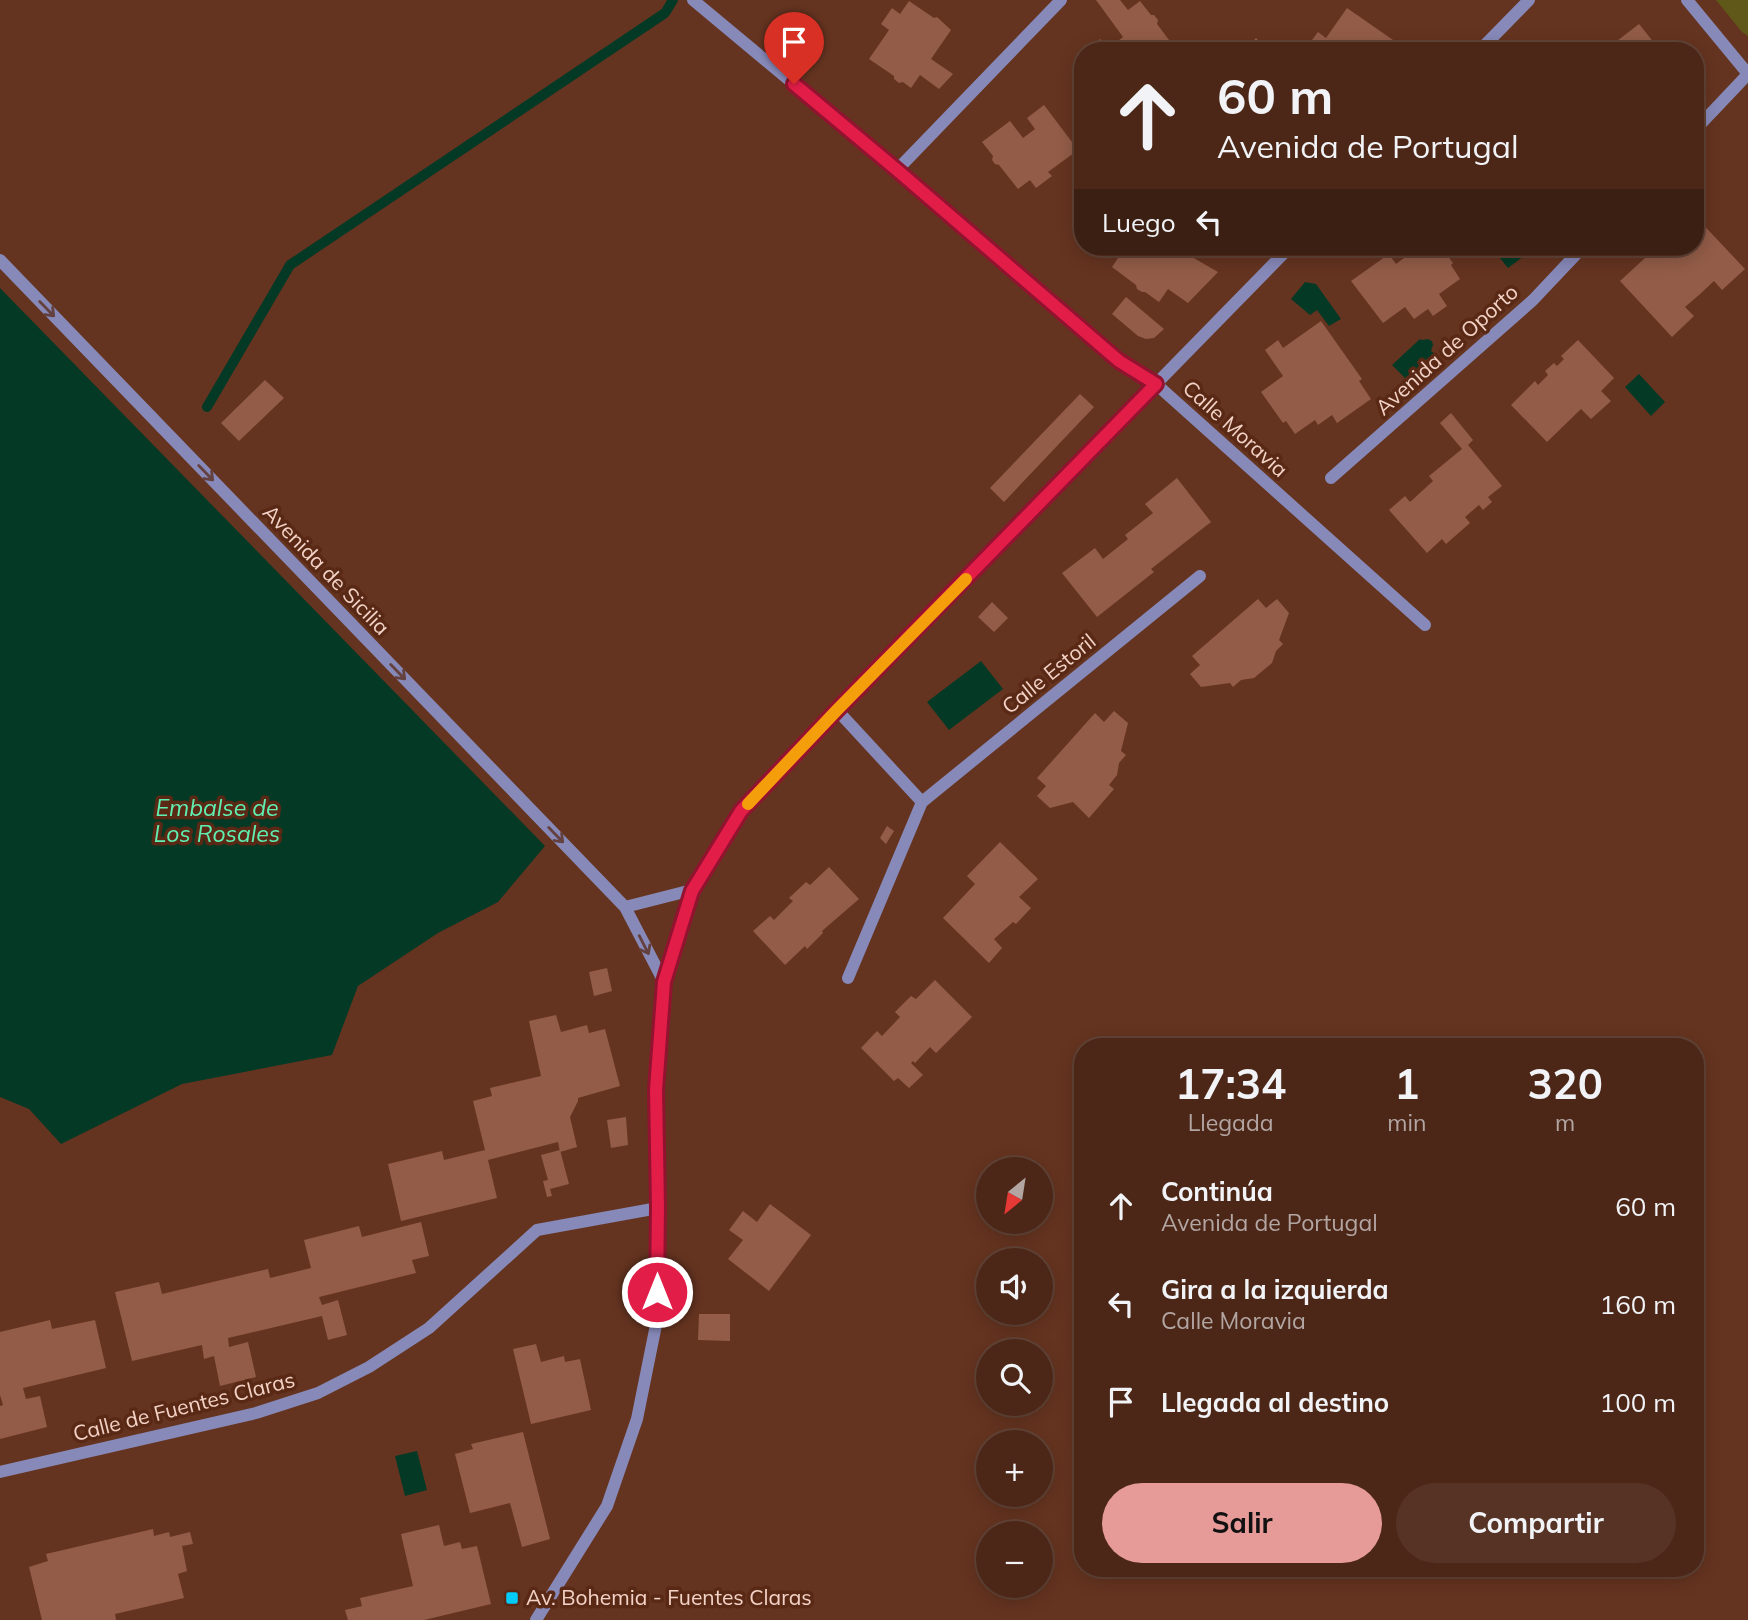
<!DOCTYPE html>
<html lang="es">
<head>
<meta charset="utf-8">
<style>
  :root { --surface:#4c2718; --page:#563325; --text:#f1f3f6; --muted:#b2a5a2; --line:#634437; --accent:#e69b98 }
  body { margin:0; font-family:Mulish,sans-serif; background:var(--page); color:var(--text); height:100vh; display:flex; flex-direction:column; font-size:26px; white-space:nowrap }
  * { box-sizing:border-box; margin:0 }
  p { font-size:23px; color:var(--muted) }
  .icon { flex:none; width:38px; height:38px; fill:none; stroke:currentColor; stroke-width:2; stroke-linecap:round; stroke-linejoin:round }
  .map { position:relative; flex:1; overflow:hidden }
  .sheet { position:absolute; left:1074px; top:1038px; width:630px; height:539px; display:flex; flex-direction:column; background:var(--surface); border-radius:28px; box-shadow:0 4px 18px #0003,0 0 0 2px var(--line) }
  .sheet>* { flex:none }
  .banner { position:absolute; left:1074px; top:42px; width:630px; height:214px; border-radius:28px; box-shadow:0 4px 18px #0003,0 0 0 2px var(--line); background:#4c2718; color:var(--text); overflow:hidden }
  .needle { width:46px; rotate:210deg }
  .tools { position:absolute; left:976px; top:1157px; display:grid; gap:14px }
  .tools a { display:grid; place-items:center; width:77px; height:77px; border-radius:50%; background:var(--surface); box-shadow:0 4px 18px #0003,0 0 0 2px var(--line); font-size:35px }
  .pin { position:absolute; display:grid; place-items:center; width:60px; height:60px; color:#fff; margin:-72px -30px; border-radius:50% 50% 50% 0; rotate:-45deg; box-shadow:0 0 7px #0007 }
  .pin .icon { rotate:45deg }
  .me { position:absolute; width:77px; margin:-38px; rotate:0deg; stroke-linejoin:round; filter:drop-shadow(0 0 5px #0008) }
  .turn { display:flex; align-items:center; gap:24px; height:147px; padding:0 28px; font-size:32px }
  .turn .icon { width:91px; height:91px; stroke-width:2.5 }
  .turn b { display:block; font-size:49px; line-height:60px }
  .then { display:flex; align-items:center; height:66px; padding:0 28px; background:#0003; gap:14px; font-size:26px }
  .eta { display:flex; justify-content:space-evenly; align-items:center; height:119px; text-align:center }
  .eta b { font-size:42px; font-weight:700; line-height:49px }
  .primary-button { display:flex; gap:14px; margin-top:auto; padding:14px 28px }
  .primary-button a { flex:1; height:80px; border-radius:42px; background:var(--accent); color:#111; font-size:28px; font-weight:700; line-height:80px; text-align:center }
  .primary-button a+a { background:var(--page); color:var(--text) }
  ul { padding:0; list-style:none }
  li { display:flex; align-items:center; gap:21px; height:98px; padding:0 28px }
  li div { flex:1 }
  li b { display:block; font-size:26px }
  li em { font-style:normal }
  .map>svg:first-child { display:block }
  .green { fill:#605818 }
  .water { fill:#043925 }
  .lines { fill:none; stroke-linecap:round; stroke-linejoin:round }
  .stream { stroke:#043925; stroke-width:10 }
  .building { fill:#925c48 }
  .minor { stroke:#8789b9; stroke-width:12 }
  .oneway { stroke:#64413e }
  .route-casing { stroke:#92132f; stroke-width:18 }
  .route { stroke:#e11d48; stroke-width:12 }
  .slow { stroke:#f59e0b; stroke-width:12 }
  .poi-dot { fill:#00cbf9; stroke:#592915; stroke-width:2.5 }
  .labels { text-anchor:middle; stroke-width:7; stroke-linejoin:round; paint-order:stroke }
  .street-label { font-size:21px; fill:#f3d3c7; stroke:#592915 }
  .poi-label { font-size:21px; fill:#f3d3c7; stroke:#592915; text-anchor:start }
  .water-label { font-size:23px; font-style:italic; fill:#61efb1; stroke:#592915 }
</style>
</head>
<body>
<div class="map">
<svg width="1748" height="1620" viewBox="0 0 1748 1620">
  <rect width="100%" height="100%" fill="#653420"/>
  <path class="green" d="M1716,0H1748V36L1742,32Z"/>
  <path class="water" d="M1505,247H1536L1508,268L1496,253Z
    M1305,282L1316,284L1341,319L1329,326L1317,310L1310,315L1291,299Z
    M0,288L545,846L498,902L438,933L358,986L332,1055L182,1084L61,1144L29,1109L0,1097Z
    M1420,339L1422,340L1428,339L1432,341L1433,345L1431,351L1434,353L1405,378L1392,365Z
    M1639,374L1665,402L1651,416L1625,387Z
    M981,661L1003,689L949,730L927,702Z
    M417,1451L427,1490L405,1496L395,1456Z"/>
  <g class="lines">
    <path class="stream" d="M207,407L290,265L665,13L673,0"/>
  </g>
  <path class="building" d="M1096,0H1120L1128,10L1140,1L1151,15H1154L1158,20L1157,24L1175,48L1172,51H1084L1100,39L1108,49L1123,37Z
    M909,1L934,18L937,17L951,30L931,59L953,74L939,89L920,75L911,88L903,82L899,83L894,79V76L869,59L889,30L881,24L892,8L900,14Z
    M1347,8L1393,40L1386,51H1374L1371,49L1370,51H1310L1306,48L1318,32L1326,38Z
    M1639,24L1659,49L1657,51H1604Z
    M1256,38L1266,48L1264,51H1244Z
    M1044,105L1078,150L1048,172L1052,176L1036,188L1030,180L1018,189L999,165L995,164L992,160L993,156L982,142L1010,121L1023,138L1035,129L1027,118Z
    M1696,217L1745,269L1722,290L1714,281L1699,295L1685,307L1694,316L1672,337L1620,281L1657,247H1696Z
    M1114,247H1190L1185,253L1218,272L1188,303L1168,289L1159,302L1145,292H1142L1137,289L1136,285L1112,267L1120,255L1113,249Z
    M1419,247H1441L1453,263L1451,265L1460,279L1439,294L1447,306L1433,316L1428,309L1414,319L1405,307L1383,323L1351,281L1389,254L1396,264Z
    M1126,297L1164,329L1154,338L1146,339L1138,336L1112,314Z
    M1321,321L1362,379L1359,381L1371,399L1337,423L1332,415L1318,425L1315,420L1295,434L1286,421L1283,423L1261,392L1283,376L1265,350L1278,340L1283,348Z
    M1578,340L1614,378L1601,391L1611,401L1591,419L1581,409L1547,442L1511,405L1535,381L1538,385L1548,375L1545,371L1554,363L1557,366L1564,359L1561,356Z
    M265,380L284,398L239,441L221,423Z
    M1080,394L1094,407L1004,502L990,488Z
    M1451,413L1473,440L1468,445L1502,486L1488,497L1492,502L1483,510L1479,505L1465,517L1470,523L1446,544L1442,539L1427,553L1389,510L1405,496L1410,502L1433,481L1429,476L1462,449L1440,423Z
    M1177,478L1211,522L1151,569L1154,572L1097,617L1062,573L1095,548L1103,559L1128,539L1125,535L1153,513L1145,504Z
    M1258,599L1266,608L1277,599L1289,613L1279,640L1283,644L1276,651L1272,663L1254,678L1241,680L1233,687L1230,683L1201,687L1190,674L1200,665L1192,656Z
    M992,602L1008,618L994,632L978,617Z
    M1114,711L1128,723L1121,751L1126,755L1119,763L1117,775L1109,785L1114,789L1089,818L1073,802L1050,808L1037,796L1046,786L1037,778L1095,713L1104,722Z
    M887,826L894,831L886,844L880,838Z
    M1000,842L1038,879L1019,897L1031,908L1016,924L1013,922L994,939L1002,948L989,963L943,918L975,884L967,876Z
    M829,867L859,899L822,931L823,933L807,949L805,946L785,965L753,931L770,916L774,920L793,901L789,898L806,882L810,885Z
    M607,968L612,991L594,996L589,972Z
    M935,980L972,1017L936,1053L930,1047L915,1063L913,1061L911,1063L923,1075L909,1088L898,1078L894,1081L861,1048L877,1031L882,1036L900,1017L895,1012L911,996L916,999Z
    M556,1015L561,1032L587,1025L589,1033L605,1029L620,1086L578,1098V1101L570,1117L577,1147L560,1152L558,1142L488,1160L497,1198L401,1221L388,1164L442,1151L444,1160L485,1150L473,1101L492,1096L490,1088L541,1076L529,1021Z
    M626,1117L628,1145L611,1148L607,1120Z
    M560,1150L569,1184L550,1189L552,1196L547,1197L543,1181L548,1180L541,1155Z
    M770,1204L811,1235L769,1291L728,1259L743,1240L729,1230L743,1211L757,1222Z
    M421,1222L429,1256L412,1260L416,1273L319,1297L322,1305L338,1300L347,1335L328,1340L322,1316L228,1338L229,1347L248,1342L256,1377L220,1386L214,1356L204,1359L202,1345L132,1361L115,1292L159,1282L162,1294L268,1269L270,1278L311,1268L304,1240L359,1226L362,1237Z
    M699,1314H730V1341L698,1340Z
    M50,1320L52,1329L95,1320L106,1368L23,1388L26,1399L40,1396L47,1427L0,1439V1406L3,1405L0,1395V1332Z
    M536,1344L541,1362L564,1356L565,1362L580,1359L591,1410L531,1424L513,1349Z
    M523,1432L550,1539L522,1547L510,1503L470,1513L455,1454L473,1449L471,1444Z
    M439,1525L444,1546L460,1542L462,1549L477,1546L491,1604L424,1620H348L345,1610L362,1606L360,1598L413,1586L401,1534Z
    M153,1529L154,1536L169,1532L170,1537L190,1532L193,1544L182,1546L187,1571L178,1574L184,1598L115,1614L116,1620H42L29,1567L48,1561L46,1554Z"/>
  <g class="lines">
    <path class="minor" d="M693,0L897,170L1119,361L1156,384L1425,625
      M1687,0L1748,74L1696,129
      M1479,51L1529,0
      M897,170L1061,0
      M0,260L625,907L664,982
      M1331,478L1533,300L1583,247
      M837,710L922,802L1200,576
      M625,907L692,890
      M848,978L922,802
      M0,1472L256,1413L318,1393L369,1367L429,1328L537,1230L658,1208
      M536,1620L607,1506L637,1419L657,1320L658,1208L656,1090L664,982L692,890L741,811L837,710L1290,247"/>
  </g>
  <defs><path id="oneway-shaft" d="M-6 0H5M1.5-3L5.5 0L1.5 3" fill="none" stroke-width="1.6" stroke-linecap="round" stroke-linejoin="round" transform="scale(1.75)"/></defs>
  <g class="oneway">
    <use href="#oneway-shaft" transform="translate(47 309) rotate(46)"/>
    <use href="#oneway-shaft" transform="translate(206 473) rotate(46)"/>
    <use href="#oneway-shaft" transform="translate(398 672) rotate(46)"/>
    <use href="#oneway-shaft" transform="translate(556 835) rotate(46)"/>
    <use href="#oneway-shaft" transform="translate(644 945) rotate(63)"/>
  </g>
  <g class="lines">
    <defs>
      <path id="route" d="M657,1292L658,1208L656,1090L664,982L692,891L741,811L837,710L1156,384L1119,361L897,170L794,84"/>
    </defs>
    <use href="#route" class="route-casing"/>
    <use href="#route" class="route"/>
    <path class="slow" d="M748,804L837,710L966,579"/>
  </g>
  <rect class="poi-dot" x="505" y="1591" width="14" height="14" rx="3.5"/>
  <g class="labels">
    <g class="street-label">
      <text transform="translate(1447 350) rotate(-42)" y="7">Avenida de Oporto</text>
      <text transform="translate(1235 429) rotate(42)" y="7">Calle Moravia</text>
      <text transform="translate(326 570) rotate(46)" y="7">Avenida de Sicilia</text>
      <text transform="translate(1049 674) rotate(-39)" y="7">Calle Estoril</text>
      <text transform="translate(184 1407) rotate(-14)" y="7">Calle de Fuentes Claras</text>
    </g>
    <g class="poi-label">
      <text x="526" y="1605">Av. Bohemia - Fuentes Claras</text>
    </g>
    <g class="water-label">
      <text x="217" y="816">Embalse de<tspan x="217" dy="26">Los Rosales</tspan></text>
    </g>
  </g>
</svg>
<div class="tools">
<a><svg class="needle" viewBox="-14 -14 28 28"><path d="M0-13l5 13h-10z" fill="#e53935"/><path d="M0 13l5-13h-10z" fill="#b2a5a2"/></svg></a>
<a><svg class="icon" aria-label="sound" viewBox="0 0 24 24"><path d="M4 9h4l5-4v14l-5-4H4zM17 9q2 3 0 6"/></svg></a>
<a><svg class="icon" aria-label="search" viewBox="0 0 24 24"><circle cx="10" cy="10" r="6"/><path d="M15 15l6 6"/></svg></a>
<a>+</a>
<a>−</a>
</div>
<div class="pin" style="left:794px;top:84px;background:#d93025"><svg class="icon" aria-label="arrive" viewBox="0 0 24 24"><path d="M6 21V4h12l-3 4 3 4H6"/></svg></div>
<svg class="me" style="left:657px;top:1292px" viewBox="-20 -20 40 40"><circle r="17" fill="#e11d48" stroke="#fff" stroke-width="3"/><path d="M0-11L8 9 0 5-8 9z" fill="#fff"/></svg>
<div class="banner">
<div class="turn"><svg class="icon" aria-label="ahead" viewBox="0 0 24 24"><path d="M12 20V5M6 11l6-6 6 6"/></svg><div><b>60 m</b>Avenida de Portugal</div></div>
<div class="then">Luego<svg class="icon" aria-label="left" viewBox="0 0 24 24"><path d="M17 20v-9H6M10 6l-5 5 5 5"/></svg></div>
</div>
<section class="sheet">
<div class="eta">
<div><b>17:34</b><p>Llegada</p></div>
<div><b>1</b><p>min</p></div>
<div><b>320</b><p>m</p></div>
</div>
<ul>
<li><svg class="icon" aria-label="ahead" viewBox="0 0 24 24"><path d="M12 20V5M6 11l6-6 6 6"/></svg><div><b>Continúa</b><p>Avenida de Portugal</p></div><em>60 m</em></li>
<li><svg class="icon" aria-label="left" viewBox="0 0 24 24"><path d="M17 20v-9H6M10 6l-5 5 5 5"/></svg><div><b>Gira a la izquierda</b><p>Calle Moravia</p></div><em>160 m</em></li>
<li><svg class="icon" aria-label="arrive" viewBox="0 0 24 24"><path d="M6 21V4h12l-3 4 3 4H6"/></svg><div><b>Llegada al destino</b></div><em>100 m</em></li>
</ul>
<div class="primary-button"><a>Salir</a><a>Compartir</a></div>
</section>
</div>
</body>
</html>
